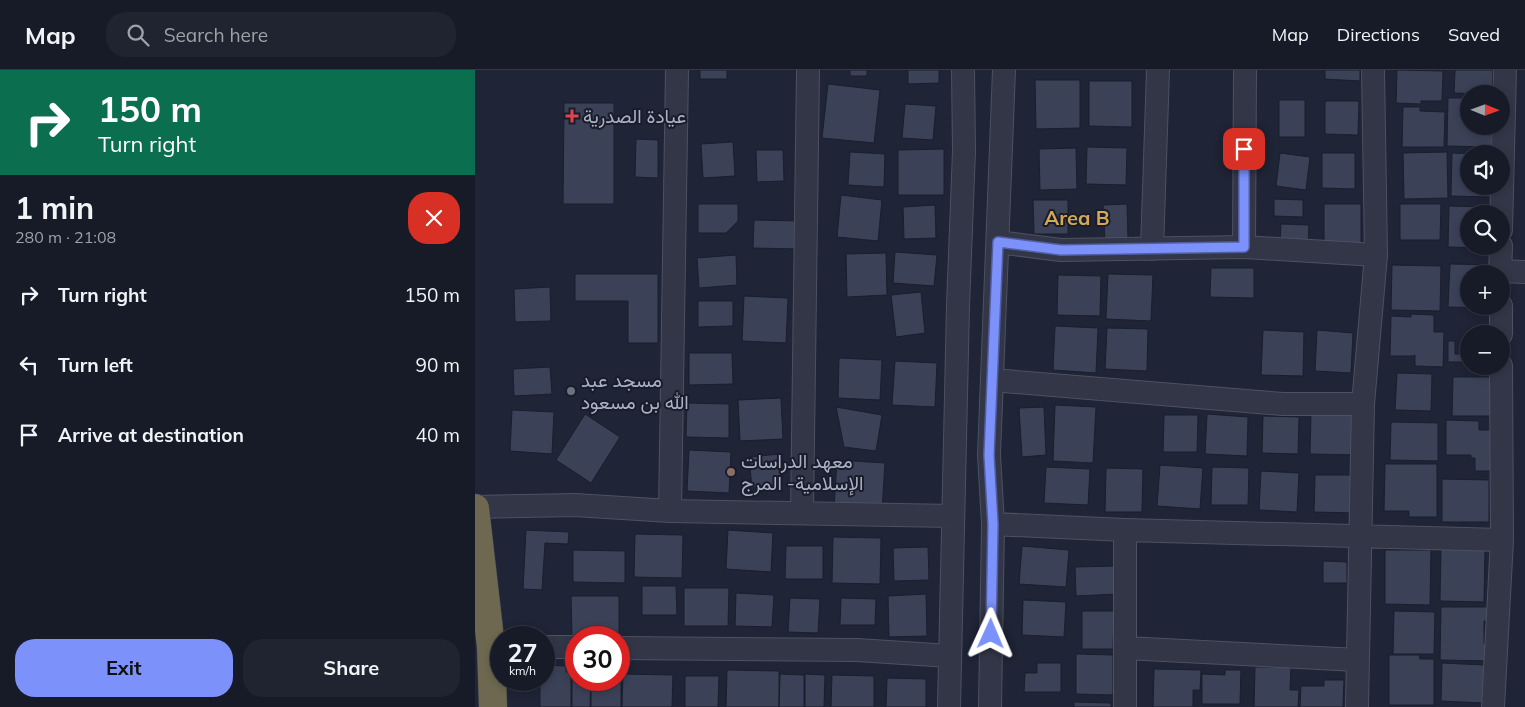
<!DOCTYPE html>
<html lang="en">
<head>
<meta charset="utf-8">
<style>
  :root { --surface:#171b28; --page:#202430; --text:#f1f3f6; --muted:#9ea1a8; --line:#363945; --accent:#7c91f9 }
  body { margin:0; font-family:Mulish,Vazirmatn,sans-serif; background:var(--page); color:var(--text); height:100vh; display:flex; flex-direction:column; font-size:19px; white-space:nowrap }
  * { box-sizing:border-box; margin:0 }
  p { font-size:16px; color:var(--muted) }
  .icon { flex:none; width:28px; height:28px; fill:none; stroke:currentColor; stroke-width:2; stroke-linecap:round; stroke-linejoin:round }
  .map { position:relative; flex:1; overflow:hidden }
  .drawer { display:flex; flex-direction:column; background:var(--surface); width:475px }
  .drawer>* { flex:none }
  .hud { background:#0b6e4f; color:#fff; overflow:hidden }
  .needle { width:32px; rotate:91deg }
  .fabs { position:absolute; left:985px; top:15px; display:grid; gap:10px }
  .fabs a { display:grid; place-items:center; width:50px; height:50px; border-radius:50%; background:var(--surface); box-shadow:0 2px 8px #0003,0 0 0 1px var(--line); font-size:25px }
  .speed { position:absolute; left:15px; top:556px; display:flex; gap:10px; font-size:25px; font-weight:700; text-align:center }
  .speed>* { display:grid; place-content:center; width:65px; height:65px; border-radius:50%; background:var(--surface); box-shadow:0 2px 8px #0003,0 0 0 1px var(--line); line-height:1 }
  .speed small { font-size:12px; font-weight:400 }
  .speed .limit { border:8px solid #d22; background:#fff; color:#111 }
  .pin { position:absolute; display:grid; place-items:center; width:42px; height:42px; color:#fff; margin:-21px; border-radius:10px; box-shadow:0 2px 8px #0006 }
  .me { position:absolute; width:55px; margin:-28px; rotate:1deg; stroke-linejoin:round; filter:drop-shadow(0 0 4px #0008) }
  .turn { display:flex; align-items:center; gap:18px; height:105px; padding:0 15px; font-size:22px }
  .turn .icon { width:65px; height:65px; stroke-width:2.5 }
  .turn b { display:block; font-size:35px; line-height:42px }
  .round { display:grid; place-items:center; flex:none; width:52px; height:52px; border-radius:20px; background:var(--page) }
  .overview { display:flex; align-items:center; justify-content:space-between; height:85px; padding:0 15px }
  h1 { font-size:30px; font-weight:700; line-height:38px }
  .primary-button { display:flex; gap:10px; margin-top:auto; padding:10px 15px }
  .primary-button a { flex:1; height:58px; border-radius:20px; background:var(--accent); color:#111; font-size:20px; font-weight:700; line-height:58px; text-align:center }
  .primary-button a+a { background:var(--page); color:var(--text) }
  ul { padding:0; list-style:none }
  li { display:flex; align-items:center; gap:15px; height:70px; padding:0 15px }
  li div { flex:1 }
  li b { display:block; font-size:19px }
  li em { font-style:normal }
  header { display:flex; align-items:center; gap:30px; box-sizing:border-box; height:70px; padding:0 25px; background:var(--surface); border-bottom:1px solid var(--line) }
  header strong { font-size:24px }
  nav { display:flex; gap:28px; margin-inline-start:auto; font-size:18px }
  .search { width:350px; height:45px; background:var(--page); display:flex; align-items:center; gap:12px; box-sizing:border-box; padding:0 18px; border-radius:20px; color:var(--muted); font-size:19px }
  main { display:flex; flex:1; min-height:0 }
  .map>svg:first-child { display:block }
  .building { fill:#3b4157; stroke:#1a1e2d }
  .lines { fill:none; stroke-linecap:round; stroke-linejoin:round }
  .minor-casing { stroke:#4d5162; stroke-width:24 }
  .highway-casing { stroke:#3a3e4e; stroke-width:29 }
  .minor { stroke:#323647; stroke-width:22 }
  .highway { stroke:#6d684f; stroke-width:28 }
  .route-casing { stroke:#515ea2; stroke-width:12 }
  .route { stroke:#7c91f9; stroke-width:9 }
  .health-dot { fill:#e0444e; stroke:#181c2b; stroke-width:2 }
  .worship-dot { fill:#6b7280; stroke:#181c2b; stroke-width:2 }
  .education-dot { fill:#8d6e63; stroke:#181c2b; stroke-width:2 }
  .labels { text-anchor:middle; stroke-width:4; stroke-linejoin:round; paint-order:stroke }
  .poi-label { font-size:19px; fill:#acb0c4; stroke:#181c2b; text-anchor:start }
  .neighbourhood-label { font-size:20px; font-weight:bold; fill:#d4a857; stroke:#181c2b }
</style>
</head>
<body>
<header>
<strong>Map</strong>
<div class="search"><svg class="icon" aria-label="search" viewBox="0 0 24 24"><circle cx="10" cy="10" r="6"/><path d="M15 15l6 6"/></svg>Search here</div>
<nav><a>Map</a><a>Directions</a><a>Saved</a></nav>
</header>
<main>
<section class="drawer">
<div class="hud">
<div class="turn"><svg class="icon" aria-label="right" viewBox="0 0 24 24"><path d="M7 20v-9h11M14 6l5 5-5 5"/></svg><div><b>150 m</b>Turn right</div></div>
</div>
<div class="overview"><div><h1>1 min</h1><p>280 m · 21:08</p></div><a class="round" style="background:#d93025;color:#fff"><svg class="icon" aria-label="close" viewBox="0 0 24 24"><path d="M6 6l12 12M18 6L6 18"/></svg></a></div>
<ul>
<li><svg class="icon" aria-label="right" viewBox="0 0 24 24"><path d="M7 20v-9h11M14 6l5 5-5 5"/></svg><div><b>Turn right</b></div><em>150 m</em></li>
<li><svg class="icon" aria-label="left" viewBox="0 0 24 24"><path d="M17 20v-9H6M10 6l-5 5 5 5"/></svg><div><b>Turn left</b></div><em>90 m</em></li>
<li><svg class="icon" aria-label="arrive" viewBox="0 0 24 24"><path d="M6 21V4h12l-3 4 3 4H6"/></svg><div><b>Arrive at destination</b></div><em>40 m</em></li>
</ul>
<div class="primary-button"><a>Exit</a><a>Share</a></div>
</section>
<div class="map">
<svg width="1050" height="637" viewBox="0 0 1050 637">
  <rect width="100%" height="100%" fill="#1f2436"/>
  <path class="building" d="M225,0H252V9H225Z
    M375,0H392V6H375Z
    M433,0H464V13L433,14Z
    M850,0H885V11L850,9Z
    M922,0L968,1L967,31H946V34L921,33Z
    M980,0H1018L1017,24L979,23Z
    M560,10H605V58L561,59Z
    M614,11H657V57L614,56Z
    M353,14L405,20L399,73L347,68Z
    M973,28H994V56H1017V77L972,76Z
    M804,30H830V67H804Z
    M850,31H884L883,65L850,64Z
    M89,33H139V134H88Z
    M430,34L461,36L458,70L427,68Z
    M928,37H945V41L970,42L969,77H927Z
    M161,69L183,70V108L160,107Z
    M258,72L260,106L228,108L226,74Z
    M612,77L652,78L651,115L611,114Z
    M601,78L602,119L565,120L564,79Z
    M469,79V125H423V80Z
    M281,80H308L309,111L282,112Z
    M375,82L410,84L409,117L373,115Z
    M972,82L973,128L929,129L928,83Z
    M805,83L835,87L831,120L801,116Z
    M847,83H880V119L847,118Z
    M977,83L1008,84H994V116H1016V127L976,126Z
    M366,125L407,130L403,171L362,167Z
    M799,129L828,130V147L799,146Z
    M558,130H593V164H559Z
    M223,134H263V151L251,163H223Z
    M652,134L653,169L630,170L628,135Z
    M849,134H886V175H849Z
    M925,134H966L965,170H925Z
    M460,135L461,168L429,169L428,137Z
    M974,136L1013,137V144H994V176H1012V178L973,177Z
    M279,150L325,151L324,179L278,178Z
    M806,154L834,155L833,175L805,173Z
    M420,182L462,185L459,216L418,213Z
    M411,183L412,225L372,227L371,184Z
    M261,185L262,215L224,218L222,188Z
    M975,194L1019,195V204H994V236H1018L1017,238L973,237Z
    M917,195L966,196L965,241L916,240Z
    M736,198H779V228L735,227Z
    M100,204H183V273H153V231H100Z
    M633,204L678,205L676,251L631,249Z
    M583,205L626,206L625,246L582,245Z
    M75,217L76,251L40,252L39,219Z
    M446,222L450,263L421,267L416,225Z
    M269,226L313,228L311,273L267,271Z
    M223,231H258V256L223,257Z
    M936,244L959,245V262H969L968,297L940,296V285L938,286H915L916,246L936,247Z
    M580,256L623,258L621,303L578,300Z
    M632,258L673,259L672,301L630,299Z
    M788,260L829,262L828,306L786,305Z
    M842,260L878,263L876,303L840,301Z
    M973,271H980V284H989V292H973Z
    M214,283H257L258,314L214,315Z
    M364,288L407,290L405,330L363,328Z
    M420,291L462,293L460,337L417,335Z
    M75,297L77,324L39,326L38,299Z
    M922,303L957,304L956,341L920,340Z
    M978,307H1019V346H977Z
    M306,328L308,369L265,371L263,330Z
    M212,333L254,334V368L211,367Z
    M580,335L621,337L618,393L578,391Z
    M361,337L407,345L401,381L369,377Z
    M569,337L571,385L547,387L544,338Z
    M37,340L79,342L77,384L35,381Z
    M836,342L879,343L884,385L835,384Z
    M110,344L145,367L116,413L81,390Z
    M732,344L773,347L772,386L730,384Z
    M689,345H723L722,382H688Z
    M788,346L824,347L823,384L787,383Z
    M971,350L1004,351V360H1021L1020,401H1000V388H996V385H971Z
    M916,352L963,353V391L915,390Z
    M214,380L256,382L254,423L212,421Z
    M304,384L307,415L277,418L274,387Z
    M362,390L410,393L407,441L359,438Z
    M910,394H962V447H934V441H909Z
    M685,395L728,398L725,439L682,436Z
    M571,397L615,399L613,435L569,433Z
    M737,397L774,398L773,435H736Z
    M631,398L668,399L667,442H630Z
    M786,401L824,403L822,442L784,440Z
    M840,405H881L880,443L839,442Z
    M967,409L1014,410V452H967Z
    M51,460L94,462L93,474L70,473L67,520L48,519Z
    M253,460L298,463L296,502L251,499Z
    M160,464L208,465L207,508L159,507Z
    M358,467L406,468L405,514L357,513Z
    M311,476H348V509H310Z
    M547,476L594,480L591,517L544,514Z
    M453,477L454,510L419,511L418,478Z
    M966,477L1010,478L1009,532L965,531Z
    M98,480L150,481V513L98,512Z
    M910,480H956L955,535L910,534Z
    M848,491L872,492V513H848Z
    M641,496L642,524L601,526L600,497Z
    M167,516H201L202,545H167Z
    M209,518H254L253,556H209Z
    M261,523L299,525L297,557L260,556Z
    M451,524L452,566L414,567L413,526Z
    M96,526H144V566H97Z
    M315,528L345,529L343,563L313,562Z
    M366,528L401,529L400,555H365Z
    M548,530L591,532L589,567L547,565Z
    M966,537H1014V551H1009V574H1018L1017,591L965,590Z
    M607,541H639L638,579H607Z
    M919,541L960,542L959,584H918Z
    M601,584L638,585V625L601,624Z
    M914,585H944L945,589H959V635H914Z
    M562,593H586V622H549L550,603H562Z
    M967,593L1009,595L1008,633L966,631Z
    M69,595L91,596V602H96V637H65V610H69Z
    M780,597H816L815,620H824L823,637H779Z
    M679,599L726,600L725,620H718V637H678Z
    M252,600L304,601V637H251Z
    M750,600H766L765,634H727V604L750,605Z
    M97,602H101V610H116L115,637H97Z
    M144,604H146V637H116V610H144Z
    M148,604L198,605L197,637H147Z
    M305,604L329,605V637H304Z
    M330,604L350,605L349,637H330Z
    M357,605L399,606V637H356Z
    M210,606H244L243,637H210Z
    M412,608L451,609V637H411Z
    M849,610H869L868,637H825L826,616H849Z
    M599,632L636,633V637H599Z"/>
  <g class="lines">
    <defs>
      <path id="minor" d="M1026,160L1030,0
        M523,172L586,180L769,177L901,185
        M769,177L770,0
        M677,179L683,0
        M1025,201L1050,202
        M1025,204L1026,176
        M1026,236V264
        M517,310L808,334H888
        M0,437L100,435L195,441L478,446
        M195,441L202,0
        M327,443L333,0
        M518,454L650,460L1027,470
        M650,460V637
        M69,577H101
        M144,578L382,580L475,586
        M650,578L883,590
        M474,637L483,236L489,81L488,0
        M515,637L518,454L514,385L529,0
        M882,637L888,334L901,185L898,0
        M1018,637L1027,470L1026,296"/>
      <path id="highway" d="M0,438L16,577L18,637"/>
    </defs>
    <use href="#minor" class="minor-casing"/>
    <use href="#highway" class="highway-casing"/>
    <use href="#minor" class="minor"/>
    <use href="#highway" class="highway"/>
  </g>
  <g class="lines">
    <defs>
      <path id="route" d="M516,564L518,454L514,385L523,172L586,180L769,177V79"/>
    </defs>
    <use href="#route" class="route-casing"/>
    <use href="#route" class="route"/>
  </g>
  <path class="health-dot" d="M94.5 38.5h5v5h5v5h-5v5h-5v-5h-5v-5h5z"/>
  <circle class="worship-dot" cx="96" cy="321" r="5"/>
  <circle class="education-dot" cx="256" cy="402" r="5"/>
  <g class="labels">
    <g class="poi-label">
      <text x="108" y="53">عيادة الصدرية</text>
      <text x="106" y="317">مسجد عبد<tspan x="106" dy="22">الله بن مسعود</tspan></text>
      <text x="266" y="398">معهد الدراسات<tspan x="266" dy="22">الإسلامية- المرج</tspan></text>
    </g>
    <g class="neighbourhood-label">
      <text x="602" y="155">Area B</text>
    </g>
  </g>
</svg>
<div class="fabs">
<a><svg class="needle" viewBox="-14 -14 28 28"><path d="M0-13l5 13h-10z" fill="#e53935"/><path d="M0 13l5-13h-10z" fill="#9ea1a8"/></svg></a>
<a><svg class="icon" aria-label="sound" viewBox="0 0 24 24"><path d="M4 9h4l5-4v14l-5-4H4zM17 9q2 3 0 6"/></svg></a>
<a><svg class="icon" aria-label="search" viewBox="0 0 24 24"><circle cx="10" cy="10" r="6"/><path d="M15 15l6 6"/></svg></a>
<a>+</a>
<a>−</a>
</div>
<div class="speed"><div>27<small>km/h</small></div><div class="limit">30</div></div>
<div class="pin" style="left:769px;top:79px;background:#d93025"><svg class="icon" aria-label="arrive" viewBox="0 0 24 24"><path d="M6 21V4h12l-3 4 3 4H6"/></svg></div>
<svg class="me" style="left:516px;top:564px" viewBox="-20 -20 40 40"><path d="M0-17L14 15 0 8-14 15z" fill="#7c91f9" stroke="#fff" stroke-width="4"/></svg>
</div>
</main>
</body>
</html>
